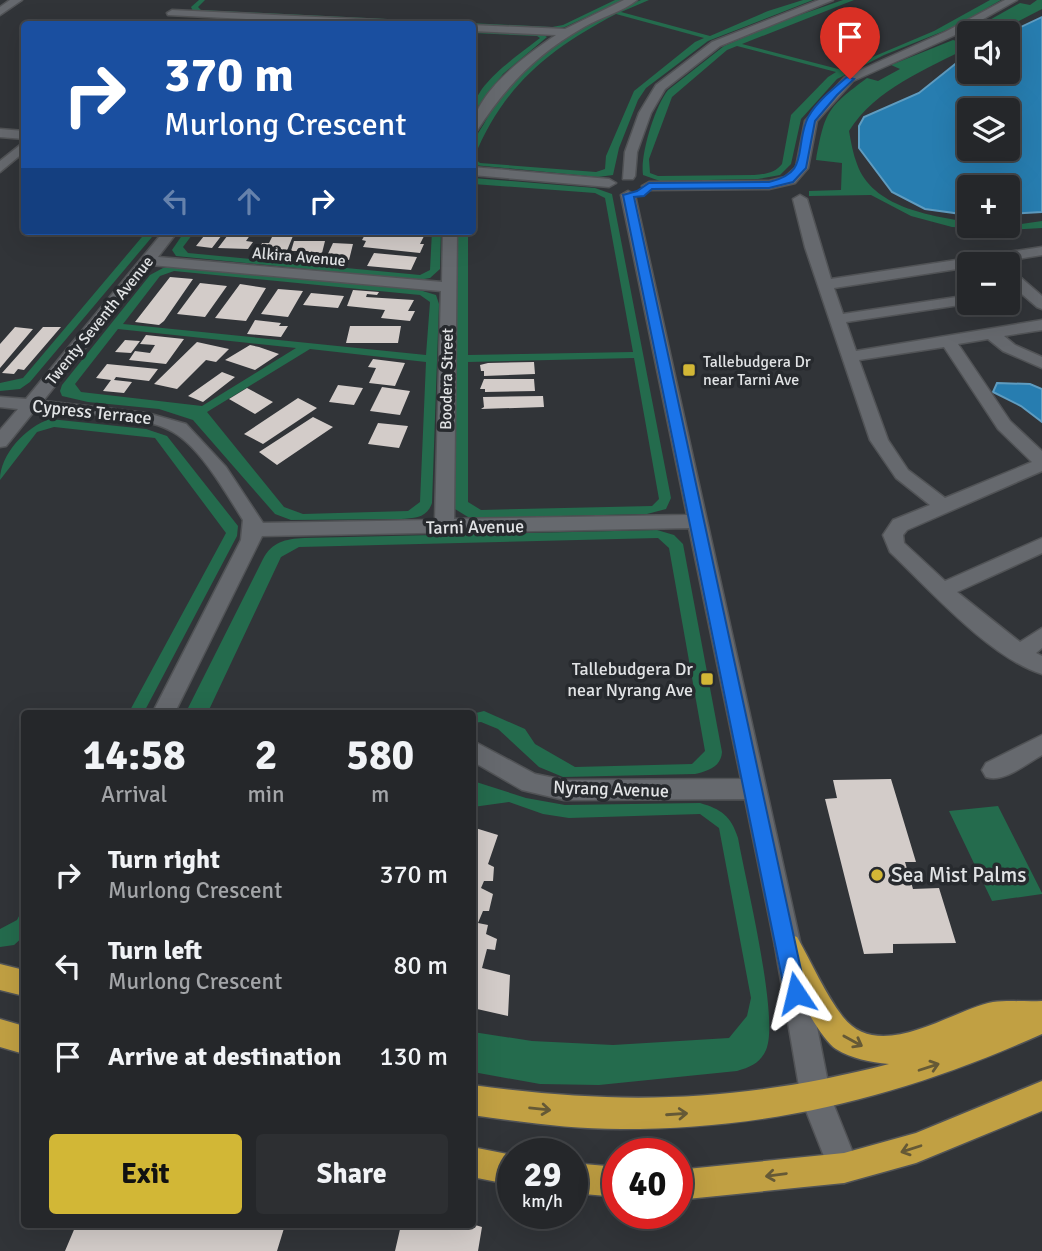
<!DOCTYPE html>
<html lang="en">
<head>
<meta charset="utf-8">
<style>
  :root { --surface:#25272a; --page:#2d2f32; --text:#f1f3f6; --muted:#a3a5a8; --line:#424447; --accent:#d2b736 }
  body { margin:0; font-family:Signika,sans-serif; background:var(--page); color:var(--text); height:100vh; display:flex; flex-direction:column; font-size:26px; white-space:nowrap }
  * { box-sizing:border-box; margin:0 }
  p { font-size:23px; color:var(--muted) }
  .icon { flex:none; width:38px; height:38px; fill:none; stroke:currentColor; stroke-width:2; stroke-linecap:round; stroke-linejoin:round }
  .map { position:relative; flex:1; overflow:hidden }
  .panel { position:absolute; left:21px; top:710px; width:455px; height:518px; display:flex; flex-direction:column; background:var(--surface); border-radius:7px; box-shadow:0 7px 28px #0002,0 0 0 2px var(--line) }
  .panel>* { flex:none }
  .top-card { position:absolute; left:21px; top:21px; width:455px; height:214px; border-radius:7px; box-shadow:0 7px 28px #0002,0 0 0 2px var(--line); background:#1a4fa0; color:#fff; overflow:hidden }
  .fabs { position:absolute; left:957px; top:21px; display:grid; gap:14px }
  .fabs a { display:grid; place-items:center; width:63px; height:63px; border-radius:7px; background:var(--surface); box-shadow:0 7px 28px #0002,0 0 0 2px var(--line); font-size:35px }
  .speed { position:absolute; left:497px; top:1138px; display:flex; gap:14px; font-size:35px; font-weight:700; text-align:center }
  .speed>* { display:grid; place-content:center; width:91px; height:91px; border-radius:50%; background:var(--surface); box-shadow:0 7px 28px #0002,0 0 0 2px var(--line); line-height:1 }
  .speed small { font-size:18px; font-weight:400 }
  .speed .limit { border:10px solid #d22; background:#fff; color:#111 }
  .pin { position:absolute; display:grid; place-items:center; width:60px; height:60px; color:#fff; margin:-72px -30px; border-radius:50% 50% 50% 0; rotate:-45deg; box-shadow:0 0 7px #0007 }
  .pin .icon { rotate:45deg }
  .me { position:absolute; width:77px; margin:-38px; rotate:350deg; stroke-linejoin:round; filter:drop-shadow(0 0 5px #0008) }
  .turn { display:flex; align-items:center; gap:24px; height:147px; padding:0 28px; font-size:32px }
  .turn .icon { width:91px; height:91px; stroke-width:2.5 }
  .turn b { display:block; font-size:49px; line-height:60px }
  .lanes { display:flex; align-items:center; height:66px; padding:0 28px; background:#0003; justify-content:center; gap:35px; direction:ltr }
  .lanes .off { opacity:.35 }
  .eta { display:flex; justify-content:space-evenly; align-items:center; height:119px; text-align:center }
  .eta b { font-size:42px; font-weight:800; line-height:49px }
  .action { display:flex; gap:14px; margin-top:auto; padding:14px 28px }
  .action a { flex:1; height:80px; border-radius:7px; background:var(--accent); color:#111; font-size:28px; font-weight:800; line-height:80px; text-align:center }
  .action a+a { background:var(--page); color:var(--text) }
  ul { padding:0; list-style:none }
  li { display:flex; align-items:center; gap:21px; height:91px; padding:0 28px }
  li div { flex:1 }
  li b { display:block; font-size:26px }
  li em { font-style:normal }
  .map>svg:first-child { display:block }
  .green { fill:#246b4d; fill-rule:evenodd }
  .water { fill:#277db0; stroke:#5f9cc0; stroke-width:2; fill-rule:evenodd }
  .building { fill:#d3ccc9 }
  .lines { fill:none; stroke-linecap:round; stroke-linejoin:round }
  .minor-casing { stroke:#515356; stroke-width:3 }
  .highway-casing { stroke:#515356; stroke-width:3 }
  .minor { fill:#66696e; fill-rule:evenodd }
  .highway { fill:#c1a043; fill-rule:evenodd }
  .oneway { stroke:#655936 }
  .route { fill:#1a73e8; stroke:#114b97; stroke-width:2 }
  .poi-dot { fill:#d2b736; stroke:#272a2e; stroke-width:2.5 }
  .labels { text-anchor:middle; stroke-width:7; stroke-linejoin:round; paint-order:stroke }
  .far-street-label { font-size:16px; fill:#e1e3e5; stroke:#272a2e }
  .far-poi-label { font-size:16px; fill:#e1e3e5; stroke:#272a2e; text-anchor:start }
  .street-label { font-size:18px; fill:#e1e3e5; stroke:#272a2e }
  .poi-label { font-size:18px; fill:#e1e3e5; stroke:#272a2e; text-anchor:end }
  .near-poi-label { font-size:21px; fill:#e1e3e5; stroke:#272a2e; text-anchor:start }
</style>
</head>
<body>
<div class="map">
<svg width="1042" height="1251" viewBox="0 0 1042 1251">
  <rect width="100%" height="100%" fill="#313438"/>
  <path class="green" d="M199,0H205L198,7L201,10L552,27L563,25L615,0H623L565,27L555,29L193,11L191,7Z
    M641,0H649L621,12L710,36L768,11L803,0H813L708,41L646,88L638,100L619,148L613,175L598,177L473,165C473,159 471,150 473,144C475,136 482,128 486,120C519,60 580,25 641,0ZM616,14L704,38L695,42L634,91L606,156L605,169L596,172L480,163L474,158C503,85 551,48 616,14Z
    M843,0H854L742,44L842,70L934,31L990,0H1001L954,27L884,55L837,79L801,119L791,164L780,175L758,179L660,181L643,175C640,155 655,106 668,90L724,46L785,20ZM737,46L836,72L828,77L791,115L782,164C775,173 765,174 754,175L658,176L650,173L649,159L672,97L727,50Z
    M1037,0H1042V9L996,33L970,31L1020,3L1030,5Z
    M473,30L542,34L547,37L503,74L473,113C472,85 519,55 540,38L537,36L473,33Z
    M969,38V47C927,69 875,89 849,131C851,142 853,154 857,164C872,207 930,216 969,222L970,226H1008L1042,221V228L1007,230L952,227L911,216L871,195L809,196V191L841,190L842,163L816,160C825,111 827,108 867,78L878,81L900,69L891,65L953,40L960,42Z
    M473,178L595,188L612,194L671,498L666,509L647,514L479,518L468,517L455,509L454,448L458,231H468V355L633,352L605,198L595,193L473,184ZM634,358L659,499L652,506L481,510L468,502V362Z
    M147,231H157L30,382L20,389L0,391V383L23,378Z
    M185,231H195L183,247L188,253L420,275L430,270L432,231H441L440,269L430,278L418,280L176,256L172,250Z
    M175,266L416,289L436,295L439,304L432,503C427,518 415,518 401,519L291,520L275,514L193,420L159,409L88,402L62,396L60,391L62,385L150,275L163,268ZM174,271L420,295L430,302L426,355L123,324L160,276ZM118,329L296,348L202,406L81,392L75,384ZM310,349L426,362L420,502L408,511L303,514L284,507L207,412Z
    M50,419L146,429L167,436L238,526L237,536L143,714H128L226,533L155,438L54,427L37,432L0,480C0,454 26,427 50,419Z
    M657,530L674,535L683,544L722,752C721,767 708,771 695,774L563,777L539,767L498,729L481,722L473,723L472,714L484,711L525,729L535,744L575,767L692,764L705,751L669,548L658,538L299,547L281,557L207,714H185L263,559C272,542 285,539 304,538Z
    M473,781L526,798L565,805L700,803C721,809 731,816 738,838C745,878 780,1019 766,1050C760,1063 751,1067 737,1071L599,1085L540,1084L473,1072V1032L532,1041L613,1045L729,1038L747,1016L751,998L719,828L700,814L569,818L543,814L509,802L473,807Z
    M998,806L1042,893V894L992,901L949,811Z
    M24,906V936L14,945L0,947V929L17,920Z"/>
  <path class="water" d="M1042,17V212L1008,214V187H970L969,215L925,209L892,192L859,148V126L864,117L919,93L969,53L970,72H1008V33ZM970,110H1008V149H970Z
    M997,383L1030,384L1042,389V422L1021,406L993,392Z"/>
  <path class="building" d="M208,231H225L212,248L196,246Z
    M231,231H253L246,241L253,242L248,249L218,248Z
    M275,231H295L286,253L258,252L262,243H269Z
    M332,231H360L359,235L330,237Z
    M367,231L425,234L420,244H424L420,253L363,247L366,241L362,240Z
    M294,241H325L321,257H305L307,251H291Z
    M333,243L353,244L349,260L326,258Z
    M374,253L417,257L411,270L367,266Z
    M170,277L193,279L164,321L159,325L135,322Z
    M200,283L227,286L205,317L177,314Z
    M240,284L266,288L246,321L215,318Z
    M278,289L303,291L288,317L261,314Z
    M353,290L379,292L377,295L367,294L366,297L414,300L408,311H415L410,321L381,318L385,310L347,306Z
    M311,293L344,296L338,308L303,305Z
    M255,320L281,323L279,326H288L281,337L247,334Z
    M350,326H401L398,343H346Z
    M15,327L33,329L0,368V344Z
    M43,327H61L24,370L18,369L14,374L2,373Z
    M146,335L184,339L166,364L129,360L135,351L150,353L155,345L140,344Z
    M125,340L140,341L131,353L115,352Z
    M197,342L229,349L216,362L206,360L177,389L154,384Z
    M250,345L259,347L279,354L255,370L225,360Z
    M373,359L405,363L395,386L369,383L376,368L368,367Z
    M534,362L535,374L484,376V371H481L480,365L488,363Z
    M107,364L158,369L149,381L116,377L114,380L132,382L124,393L103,391L111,380L96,378Z
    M222,372L235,377L203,402L188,396Z
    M484,379H534L535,391L485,392V389H480Z
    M338,385L363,388L354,405L329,402Z
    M382,387L410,391L400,415L370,411Z
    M247,388L273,402L255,414L229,399Z
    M543,396L544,407L481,409L484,407L483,397Z
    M298,398L317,408L263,444L244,434Z
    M313,417L333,427L277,465L259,452Z
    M378,423L408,426L399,448L368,444Z
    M891,779L916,862H905L913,889L939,888L956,943L893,944V953L864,954L825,799L837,798L833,780Z
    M472,827L498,835L488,864L494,867L493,881H484L481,888L493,894L489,911H483L478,923L488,925L486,934L497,939L495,950L487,949L482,968L510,975L508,1016L477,1009L472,1018Z
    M76,1225H285L277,1251H65Z
    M401,1225L472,1224L482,1227L478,1251H395Z"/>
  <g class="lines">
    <defs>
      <path id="minor" d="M10,0H22L0,15V7Z
        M624,0H637C622,12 601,17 584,27C535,55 507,85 476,132L472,133C472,94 526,55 556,35L472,31V25L565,29Z
        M819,0H833L720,46L665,89L651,113L637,152L635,176L633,179H623L625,152L639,113L656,85L712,42Z
        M1005,0H1017L953,36L853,81L817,121L808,168L795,183L769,189L649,190L642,186L649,182L769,181L785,177L796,167L805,121L845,77L945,32Z
        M172,10L398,21L403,24H345L168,15L167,13Z
        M0,129L24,131V139L0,137Z
        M24,142V152L0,172V161Z
        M472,167L609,179L616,183L609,187L472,175Z
        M628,191L635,195L801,946L831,1098L859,1168L855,1179L844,1183L833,1179L801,1098L775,946L745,799L564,800L522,790L472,761V744L477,743L535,774L564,780L741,779L689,528L262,536L174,714H152L241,540L243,520C226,493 201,448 173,432C144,414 70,413 35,410L6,446L0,447V430L18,409L0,407V397L26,399L164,231H178L158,257L442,282L443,231H457L454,519L687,515L621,195ZM151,265L441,291L435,520L263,523L226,467L186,424L147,413L43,401Z
        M800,195L807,199L831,279L1042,247V255L988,264H970V267L834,288L843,314L970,295V303H973L846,322L856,351L1042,320V330L1004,336L1015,345L1042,357V368L1003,351L988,339L958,344L1010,421L1042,451V471L907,530L903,535L904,543L945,581L1042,538V553L957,592L1020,642L1042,628V648L1036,653L1042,656V674C990,658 930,590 890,552L883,535L893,520L930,505L896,478L870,440L805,247L793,199ZM944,347L998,429L1032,462L945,498L908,470L888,440L859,360Z
        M1008,270L1013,271L1042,296V309L1037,307L1008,282Z
        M1042,735V755C1026,764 1004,783 986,777L982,770L986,763Z"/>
      <path id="highway" d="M788,934L797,937C812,963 825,994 843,1017C880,1064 951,1010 993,1002C1009,1000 1027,1002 1042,1001V1034C903,1096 774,1129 621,1129C571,1129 522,1122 472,1115V1085C622,1106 742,1102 889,1064C870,1062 852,1059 836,1049C817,1037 785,969 775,946L779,937Z
        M0,964L24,970V996L0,990Z
        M0,1019L24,1026V1054L0,1047Z
        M1042,1081V1111L916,1163L844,1183L677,1200V1170L844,1153L916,1133Z
        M472,1147L513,1155V1185L472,1177Z
        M572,1163L618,1167V1197L572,1193Z"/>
    </defs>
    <use href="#minor" class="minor-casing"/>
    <use href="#highway" class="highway-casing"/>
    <use href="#minor" class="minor"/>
    <use href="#highway" class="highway"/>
  </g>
  <defs><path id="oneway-shaft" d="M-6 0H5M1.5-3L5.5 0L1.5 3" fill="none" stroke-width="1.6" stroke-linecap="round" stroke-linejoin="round" transform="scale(1.75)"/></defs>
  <g class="oneway">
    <use href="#oneway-shaft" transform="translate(853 1041) rotate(29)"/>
    <use href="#oneway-shaft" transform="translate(929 1067) rotate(-18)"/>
    <use href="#oneway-shaft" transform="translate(540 1109) rotate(6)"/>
    <use href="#oneway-shaft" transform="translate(677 1114) rotate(-4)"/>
    <use href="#oneway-shaft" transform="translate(911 1149) rotate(162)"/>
    <use href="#oneway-shaft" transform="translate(776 1175) rotate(172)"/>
  </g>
  <path class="route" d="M847,77L854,79L837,95L815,121L806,168L793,182L769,188L652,189L644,196L634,197L806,993L803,1001L796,1003L789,1001L785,993L623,195L637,191L649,183L769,182C808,173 795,153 806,122C812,105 833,89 847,77Z"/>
  <g class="poi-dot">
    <rect x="682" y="363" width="14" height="14" rx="3.5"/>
    <rect x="700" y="672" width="14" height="14" rx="3.5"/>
    <circle cx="877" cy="875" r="7"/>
  </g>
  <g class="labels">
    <g class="far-street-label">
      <text transform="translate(299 256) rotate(5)" y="6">Alkira Avenue</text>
      <text transform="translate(99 320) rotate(-51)" y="6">Twenty Seventh Avenue</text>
      <text transform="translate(446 379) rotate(-89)" y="6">Boodera Street</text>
    </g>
    <g class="far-poi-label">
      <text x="703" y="367">Tallebudgera Dr<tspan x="703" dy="18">near Tarni Ave</tspan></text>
    </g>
    <g class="street-label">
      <text transform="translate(92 412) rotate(6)" y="6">Cypress Terrace</text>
      <text transform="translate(475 527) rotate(-1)" y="6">Tarni Avenue</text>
      <text transform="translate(611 789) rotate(2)" y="6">Nyrang Avenue</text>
    </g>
    <g class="poi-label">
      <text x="693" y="675">Tallebudgera Dr<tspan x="693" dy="21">near Nyrang Ave</tspan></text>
    </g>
    <g class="near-poi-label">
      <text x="891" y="882">Sea Mist Palms</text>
    </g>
  </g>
</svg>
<div class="fabs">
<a><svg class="icon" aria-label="sound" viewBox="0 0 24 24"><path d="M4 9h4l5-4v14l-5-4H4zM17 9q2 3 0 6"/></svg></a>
<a><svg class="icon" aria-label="layers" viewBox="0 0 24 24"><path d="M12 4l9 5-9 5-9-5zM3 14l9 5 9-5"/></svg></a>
<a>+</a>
<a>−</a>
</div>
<div class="speed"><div>29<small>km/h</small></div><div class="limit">40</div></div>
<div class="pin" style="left:850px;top:79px;background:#d93025"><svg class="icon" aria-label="arrive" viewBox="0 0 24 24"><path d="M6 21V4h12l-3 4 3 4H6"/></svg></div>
<svg class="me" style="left:796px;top:993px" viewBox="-20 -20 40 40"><path d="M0-17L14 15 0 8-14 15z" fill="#1a73e8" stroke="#fff" stroke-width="4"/></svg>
<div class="top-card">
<div class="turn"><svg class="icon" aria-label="right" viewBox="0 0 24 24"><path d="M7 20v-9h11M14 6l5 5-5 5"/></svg><div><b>370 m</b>Murlong Crescent</div></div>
<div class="lanes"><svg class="icon off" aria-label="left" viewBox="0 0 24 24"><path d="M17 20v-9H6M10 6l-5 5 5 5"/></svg><svg class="icon off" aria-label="ahead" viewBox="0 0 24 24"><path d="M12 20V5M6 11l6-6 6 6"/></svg><svg class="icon" aria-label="right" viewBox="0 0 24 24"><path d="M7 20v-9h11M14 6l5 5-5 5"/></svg></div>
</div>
<section class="panel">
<div class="eta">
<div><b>14:58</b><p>Arrival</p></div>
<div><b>2</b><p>min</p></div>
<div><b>580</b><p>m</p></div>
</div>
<ul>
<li><svg class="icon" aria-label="right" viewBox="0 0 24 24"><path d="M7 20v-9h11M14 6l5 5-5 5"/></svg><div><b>Turn right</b><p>Murlong Crescent</p></div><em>370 m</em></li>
<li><svg class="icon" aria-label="left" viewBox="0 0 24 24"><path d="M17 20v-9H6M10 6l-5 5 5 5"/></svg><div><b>Turn left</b><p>Murlong Crescent</p></div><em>80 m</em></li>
<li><svg class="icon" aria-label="arrive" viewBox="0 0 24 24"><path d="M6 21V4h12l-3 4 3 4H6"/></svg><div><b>Arrive at destination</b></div><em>130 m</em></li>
</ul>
<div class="action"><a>Exit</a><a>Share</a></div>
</section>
</div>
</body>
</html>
